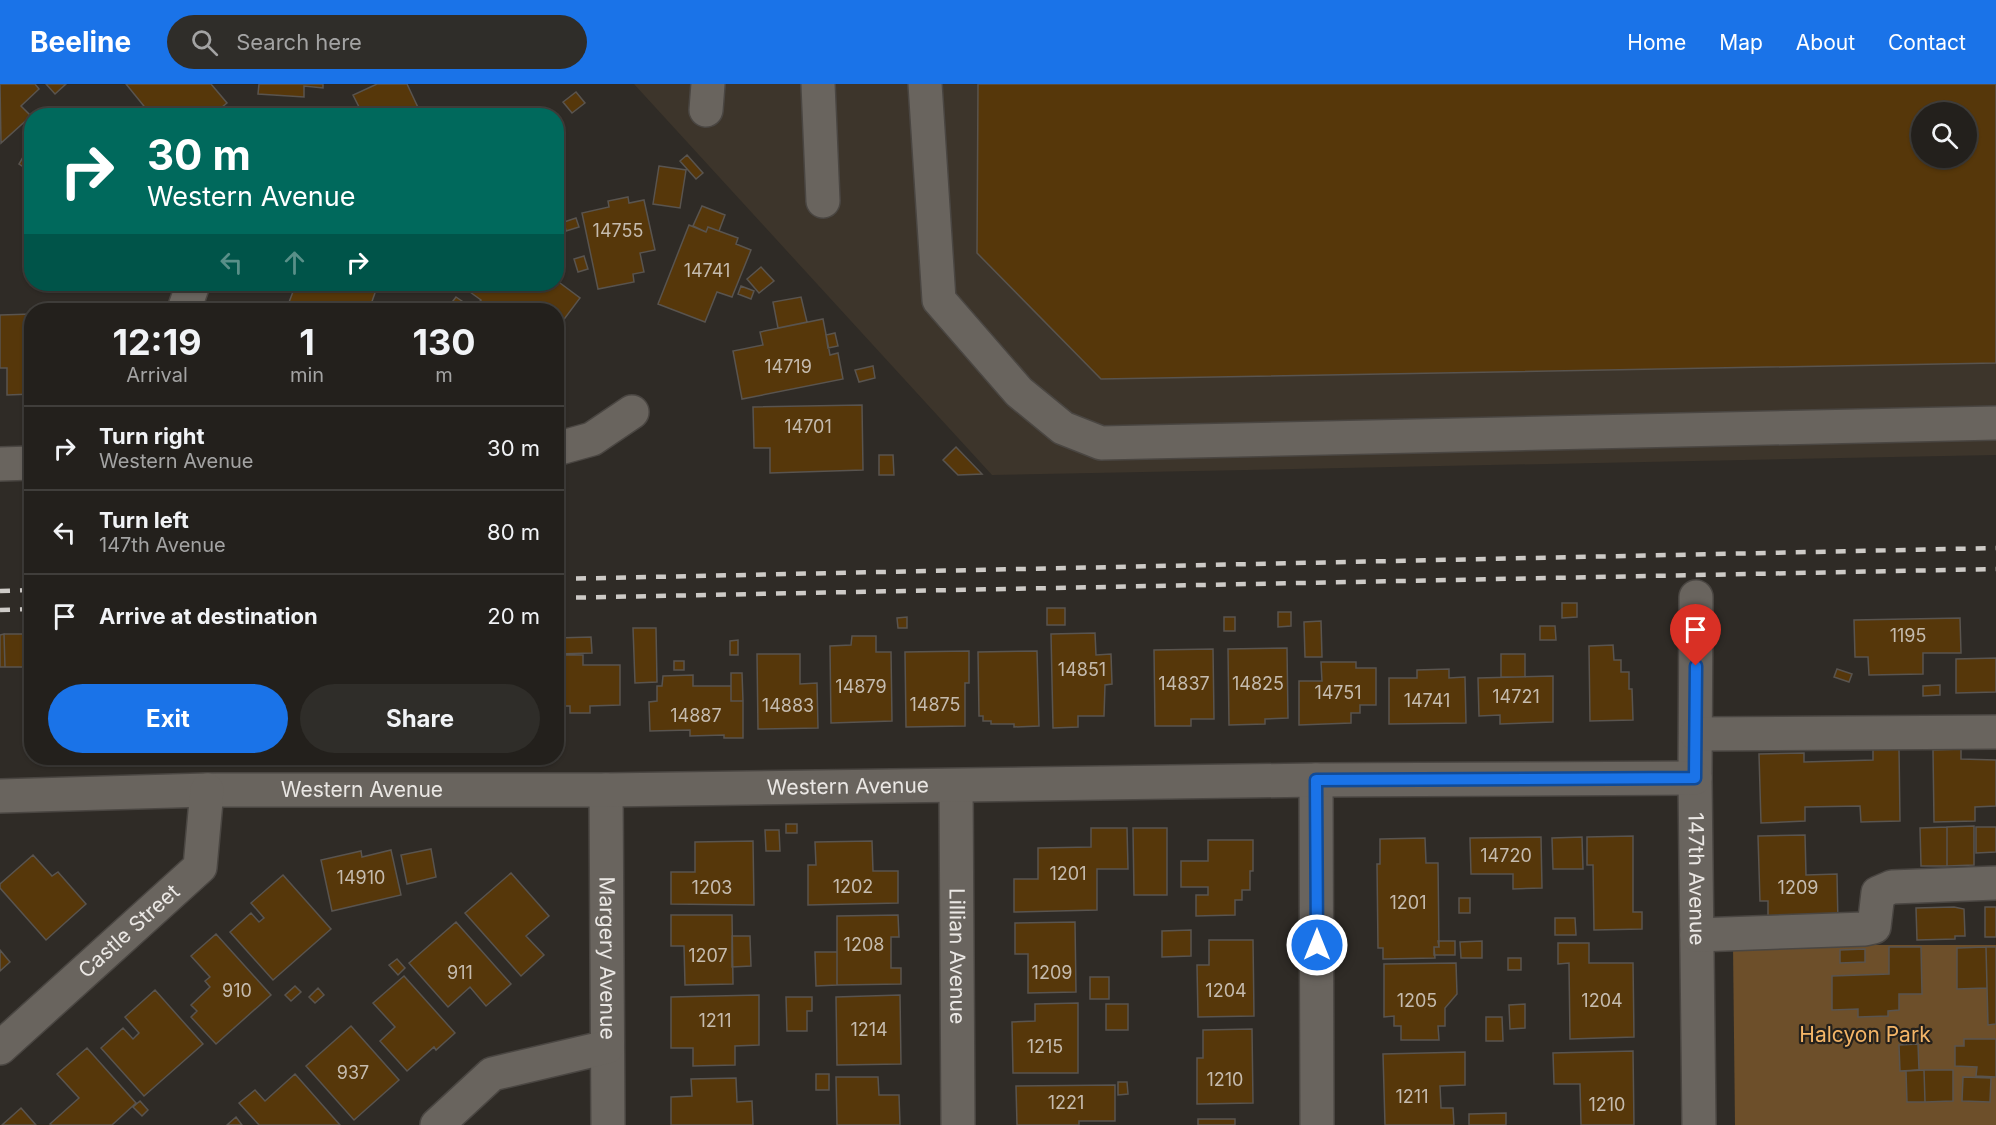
<!DOCTYPE html>
<html lang="en">
<head>
<meta charset="utf-8">
<style>
  :root { --surface:#23201c; --page:#2f2d29; --text:#f1f3f6; --muted:#a3a3a3; --line:#403e3b; --accent:#1a73e8 }
  body { margin:0; font-family:Inter,sans-serif; background:var(--page); color:var(--text); height:100vh; display:flex; flex-direction:column; font-size:22px; white-space:nowrap }
  * { box-sizing:border-box; margin:0 }
  p { font-size:20px; color:var(--muted) }
  .icon { flex:none; width:33px; height:33px; fill:none; stroke:currentColor; stroke-width:2; stroke-linecap:round; stroke-linejoin:round }
  .map { position:relative; flex:1; overflow:hidden }
  .details { position:absolute; left:24px; top:219px; width:540px; height:462px; display:flex; flex-direction:column; background:var(--surface); border-radius:24px; box-shadow:0 2px 4px #0004,0 0 0 2px var(--line) }
  .details>* { flex:none }
  .top-card { position:absolute; left:24px; top:24px; width:540px; height:183px; border-radius:24px; box-shadow:0 2px 4px #0004,0 0 0 2px var(--line); background:#00695c; color:#fff; overflow:hidden }
  .fabs { position:absolute; left:1911px; top:18px; display:grid; gap:12px }
  .fabs a { display:grid; place-items:center; width:66px; height:66px; border-radius:50%; background:var(--surface); box-shadow:0 2px 4px #0004,0 0 0 2px var(--line); font-size:30px }
  .pin { position:absolute; display:grid; place-items:center; width:51px; height:51px; color:#fff; margin:-62px -26px; border-radius:50% 50% 50% 0; rotate:-45deg; box-shadow:0 0 6px #0007 }
  .pin .icon { rotate:45deg }
  .me { position:absolute; width:66px; margin:-33px; rotate:0deg; stroke-linejoin:round; filter:drop-shadow(0 0 4px #0008) }
  .turn { display:flex; align-items:center; gap:21px; height:126px; padding:0 24px; font-size:27px }
  .turn .icon { width:78px; height:78px; stroke-width:2.5 }
  .turn b { display:block; font-size:42px; line-height:51px }
  .lanes { display:flex; align-items:center; height:57px; padding:0 24px; background:#0003; justify-content:center; gap:30px; direction:ltr }
  .lanes .off { opacity:.35 }
  .eta { display:flex; justify-content:space-evenly; align-items:center; height:102px; text-align:center }
  .eta b { font-size:36px; font-weight:700; line-height:42px }
  .action { display:flex; gap:12px; margin-top:auto; padding:12px 24px }
  .action a { flex:1; height:69px; border-radius:36px; background:var(--accent); color:#fff; font-size:24px; font-weight:700; line-height:69px; text-align:center }
  .action a+a { background:var(--page); color:var(--text) }
  ul { padding:0; list-style:none }
  li { display:flex; align-items:center; gap:18px; height:84px; padding:0 24px; border-top:2px solid var(--line) }
  li div { flex:1 }
  li b { display:block; font-size:22px }
  li em { font-style:normal }
  header { display:flex; align-items:center; gap:36px; box-sizing:border-box; height:84px; padding:0 30px; background:var(--accent); color:#fff }
  header strong { font-size:28px }
  nav { display:flex; gap:33px; margin-inline-start:auto; font-size:21px }
  .search { width:420px; height:54px; background:var(--page); display:flex; align-items:center; gap:15px; box-sizing:border-box; padding:0 21px; border-radius:33px; color:var(--muted); font-size:22px }
  .map>svg:first-child { display:block }
  .built { fill:#3d352b; fill-rule:evenodd }
  .green { fill:#6d4f2a }
  .building { fill:#56370a; stroke:#59544f; stroke-width:1.5; fill-rule:evenodd }
  .lines { fill:none; stroke-linecap:round; stroke-linejoin:round }
  .minor-casing { stroke:#4a4642; stroke-width:36 }
  .minor { stroke:#69645e; stroke-width:33 }
  .rail { stroke:#cecbc7; stroke-width:4.5; stroke-dasharray:10 10; stroke-linecap:butt }
  .route-casing { stroke:#114b97; stroke-width:15 }
  .route { stroke:#1a73e8; stroke-width:10 }
  .labels { text-anchor:middle; stroke-width:4.5; stroke-linejoin:round; paint-order:stroke }
  .number-label { font-size:18px; fill:#c5bbae }
  .street-label { font-size:21px; fill:#eae7e4; stroke:#25211c }
  .park-label { font-size:21px; fill:#f4b567; stroke:#25211c }
</style>
</head>
<body>
<header>
<strong>Beeline</strong>
<div class="search"><svg class="icon" aria-label="search" viewBox="0 0 24 24"><circle cx="10" cy="10" r="6"/><path d="M15 15l6 6"/></svg>Search here</div>
<nav><a>Home</a><a>Map</a><a>About</a><a>Contact</a></nav>
</header>
<div class="map">
<svg width="1996" height="1041" viewBox="0 0 1996 1041">
  <rect width="100%" height="100%" fill="#2f2b26"/>
  <path class="built" d="M634,0H1996V371L992,391ZM1922,28H1966V74H1922Z"/>
  <path class="green" d="M1733,861H1996V1041H1735Z"/>
  <path class="building" d="M0,0H35L39,5L21,22L31,32L1,59Z
    M46,0H66L55,10Z
    M126,0H211L227,19L211,32H172L170,29L167,32H152Z
    M259,0H323V4L304,2V13L258,10Z
    M377,0H407L422,32H346L360,25L353,11Z
    M978,0H1996V279L1101,295L977,169ZM1922,28H1966V74H1922Z
    M576,8L585,19L572,29L563,18Z
    M143,24L150,31L136,32L135,31Z
    M26,68L32,71L31,88L19,80Z
    M687,71L703,89L696,95L680,77Z
    M659,82L686,86L680,124L653,120Z
    M628,113L629,119L644,116L655,166L640,169L644,188L633,190L634,198L598,205L582,129L609,123L608,117Z
    M702,122L725,131L719,147L708,143L706,148L693,142Z
    M576,134L579,143L566,147L564,138Z
    M689,141L706,148L708,143L738,154L736,160L751,166L732,213L717,208L705,238L658,220Z
    M584,172L588,185L578,188L574,175Z
    M761,183L774,197L759,209L747,195Z
    M556,196L580,214L556,246V226H488L478,219L481,216L459,200H556Z
    M296,200H356L376,206L369,226H286Z
    M741,202L754,207L751,215L738,210Z
    M456,213L475,226H446Z
    M801,213L807,238L778,244L773,218Z
    M32,230V310L7,311V284H0V231Z
    M823,235L830,271L838,269L843,295L742,315L733,267L763,261L760,248Z
    M835,249L838,262L828,264L826,251Z
    M873,282L875,294L859,298L855,286Z
    M862,321L863,386L770,389V364H754L753,323Z
    M956,363L982,390L958,391L943,376Z
    M879,371H893L894,391H879Z
    M1562,519H1577V533L1562,534Z
    M1047,524H1065V541H1047Z
    M1278,528H1291V542L1278,543Z
    M907,533V544H898L897,534Z
    M1224,533H1235V547H1224Z
    M1960,534L1961,569H1923V590L1869,591L1868,573H1855L1854,536Z
    M1321,537L1322,573H1305L1304,538Z
    M1540,542H1555L1556,556H1540Z
    M633,544H656L657,598L635,599Z
    M1095,549L1096,571L1111,570L1112,600L1105,601L1104,632H1078V643L1053,644L1051,550Z
    M4,550H32V583H5Z
    M4,550L5,583H0V551Z
    M852,552H876V568H891L892,637L831,639L830,562L851,561Z
    M591,553L592,569L556,570V554Z
    M738,556V571H730V557Z
    M1613,561L1614,576H1621V588H1629V605H1632L1633,636L1590,637L1589,562Z
    M1287,564L1288,634L1265,635V640L1229,641L1228,565Z
    M1213,565L1214,635H1191V642H1155L1154,566Z
    M969,567V599H965V642L906,643L905,568Z
    M1037,567L1039,642L1014,643V640H991V637H983V632H979L978,568Z
    M757,570H800V600L817,599L818,644L758,645Z
    M1501,570H1525V593H1501Z
    M556,571H583V581H620V621L590,622V629H570V622H556Z
    M1996,574V608L1956,609V575Z
    M674,577H684V586H674Z
    M1321,578H1356V584H1376V621H1360V629H1351V639L1299,641V597H1322Z
    M1449,585V594L1465,593L1466,639L1389,640V594H1417V586Z
    M1837,585L1852,590L1849,598L1834,593Z
    M731,589H742L743,617H731Z
    M693,591V602H731V617H743V654H724V651L690,652V646L650,647L649,618L657,617V602H662L663,592Z
    M1553,592V638L1500,640V631L1479,632L1478,594Z
    M25,600H32V656H26V641H29V613H25Z
    M1940,601V611L1923,612V602Z
    M1873,664H1899L1900,737L1861,738L1860,722L1805,723V737L1761,739L1759,670L1804,669V678L1873,676Z
    M1961,665V675L1996,676V722L1975,723V737L1934,738L1933,666Z
    M786,740H797V749H786Z
    M1974,742V781L1947,782V743Z
    M1947,743V782H1921L1920,744Z
    M1976,743H1996V768L1976,769Z
    M1091,744H1127L1128,785H1097V826L1014,828V795H1038V764L1091,763Z
    M1133,744H1167V811H1134Z
    M765,746H779L780,767H766Z
    M1805,751L1806,791L1837,790L1838,840L1768,842V817H1760L1758,752Z
    M1633,752V828H1642V845L1594,846L1593,781H1587V753Z
    M1541,753L1542,804L1513,805V790H1471L1470,754Z
    M1582,753L1583,785H1553L1552,754Z
    M1425,754L1426,779H1438L1439,863H1434L1435,874L1383,875V864H1378L1377,780H1380V755Z
    M1208,756H1253V787H1250V806H1242V816H1235V831L1196,832V811H1208V803H1181V777H1208Z
    M753,757L754,821L671,820V788H695V758Z
    M872,757L873,787H898V819L808,821V781H816L815,758Z
    M431,765L436,793L407,800L401,771Z
    M391,766L401,811L332,827L321,776L361,767L362,773Z
    M33,771L52,792L58,788L86,820L46,856L0,804V800Z
    M511,789L549,832L526,852L544,871L521,892L465,829Z
    M283,791L331,845L273,896L230,848L251,829L259,838L264,834L251,819Z
    M1459,814H1470V829H1459Z
    M1954,823L1964,825L1965,852H1955V855L1917,856L1916,824Z
    M1985,823H1996V853H1985Z
    M671,831H732L733,900L685,901L684,862H671Z
    M898,831L899,853H891V884H901V900L837,901V832Z
    M1555,834H1575L1576,851H1555Z
    M456,838L511,900L486,922L470,903L448,923L409,879Z
    M1075,838L1076,908L1028,909V870H1015V839Z
    M1191,846V872L1162,873V847Z
    M216,850L271,911L216,960L191,933L197,927L191,921L210,903L205,897L210,893L191,872Z
    M732,852H750L751,882L732,883Z
    M1209,856H1253L1254,932L1198,933L1197,881H1209Z
    M1438,857H1455V871H1434V863H1439Z
    M1482,857V874H1461L1460,858Z
    M1558,859H1589V879H1633L1634,953L1570,955L1569,879L1558,880Z
    M1889,863H1921L1922,910H1899V926L1888,927V932L1858,933V925L1832,926V892L1889,890Z
    M1986,863L1987,904L1957,905V864Z
    M1986,863H1996V940L1988,941Z
    M1865,865V878L1840,879V866Z
    M0,866L10,878L0,887Z
    M815,868H837V901L816,902Z
    M1508,874H1521V886H1508Z
    M397,875L405,884L398,891L389,881Z
    M1456,879L1457,910L1445,924V942H1438L1439,956H1401V942H1394V932L1384,933V880Z
    M404,892L455,949L436,966L434,963L407,987L380,957L395,943L373,919Z
    M1090,893H1109V915H1090Z
    M295,902L301,908L291,917L285,911Z
    M318,904L324,911L315,919L309,913Z
    M155,906L203,960L144,1012L101,964L123,944L133,955L139,949L125,933Z
    M759,911V961L735,962V981L693,982V964H671V913Z
    M900,911L901,980L837,981L836,913Z
    M786,913H812V927H807V947H787Z
    M1078,919V989H1013L1012,938L1035,937V920Z
    M1106,920H1128V946H1106Z
    M1525,920V944L1510,945L1509,921Z
    M1486,933H1502L1503,957H1486Z
    M351,942L399,996L354,1036L306,982Z
    M1252,945L1253,1019L1197,1020V974H1203V946Z
    M1964,955H1996V993L1976,992L1977,983L1955,982V962H1964Z
    M1918,960L1919,986L1900,987L1899,961Z
    M87,964L136,1019L112,1041H52L50,1040L79,1014L57,990Z
    M1633,967L1634,1041H1581L1580,1000H1554L1553,969Z
    M1465,968V1001L1440,1002L1441,1024H1453L1454,1041H1385L1383,970Z
    M1924,986L1925,1018H1907L1906,987Z
    M1924,986H1953V1017L1925,1018Z
    M295,990L340,1041H259L239,1019L255,1006L265,1017Z
    M816,990H829V1006H816Z
    M836,993H878L879,1011H899L900,1041H837Z
    M1963,993L1991,994L1990,1018L1962,1017Z
    M736,994L737,1018L752,1017L753,1041H671V1013L692,1012L691,995Z
    M1118,998H1127L1128,1010L1118,1011Z
    M1115,1001V1037H1079V1041H1017L1016,1002Z
    M140,1017L148,1026L142,1032L133,1023Z
    M21,1024L36,1041H2Z
    M1506,1029V1041H1469V1030Z
    M236,1033L242,1041H227Z
    M1198,1035H1235V1041H1198Z"/>
  <g class="lines">
    <defs>
      <g id="minor">
        <path d="M818,0L823,117"/>
        <path d="M925,0L939,216L1019,308L1063,344L1101,359L1996,339"/>
        <path d="M706,26L708,0"/>
        <path d="M184,226L193,200"/>
        <path d="M556,365L592,355L632,328"/>
        <path d="M0,380L32,379"/>
        <path id="s1" d="M1696,513L1695,694L1699,1041"/>
        <path d="M1696,650L1996,648"/>
        <path d="M1316,696L1317,1041"/>
        <path id="s2" d="M956,702L958,1041"/>
        <path id="s3" d="M606,706L608,1041"/>
        <path id="s4" d="M0,712L207,706H606L1316,696L1695,694"/>
        <path d="M1697,851L1865,845L1874,843L1878,809L1892,803L1996,799"/>
        <path id="s5" d="M0,964L200,783L207,706"/>
        <path d="M437,1041L492,990L607,963"/>
      </g>
    </defs>
    <use href="#minor" class="minor-casing"/>
    <use href="#minor" class="minor"/>
    <path class="rail" d="M556,495L1996,464
      M0,507L32,506
      M556,514L1996,485
      M0,526L32,525"/>
  </g>
  <g class="lines">
    <defs>
      <path id="route" d="M1317,861L1316,696L1695,694L1696,582"/>
    </defs>
    <use href="#route" class="route-casing"/>
    <use href="#route" class="route"/>
  </g>
  <g class="labels">
    <g class="number-label">
      <text x="618" y="153">14755</text>
      <text x="707" y="193">14741</text>
      <text x="788" y="289">14719</text>
      <text x="808" y="349">14701</text>
      <text x="1908" y="558">1195</text>
      <text x="1082" y="592">14851</text>
      <text x="1184" y="606">14837</text>
      <text x="1258" y="606">14825</text>
      <text x="861" y="609">14879</text>
      <text x="1338" y="615">14751</text>
      <text x="1516" y="619">14721</text>
      <text x="1427" y="623">14741</text>
      <text x="935" y="627">14875</text>
      <text x="788" y="628">14883</text>
      <text x="696" y="638">14887</text>
      <text x="1506" y="778">14720</text>
      <text x="1068" y="796">1201</text>
      <text x="361" y="800">14910</text>
      <text x="853" y="809">1202</text>
      <text x="712" y="810">1203</text>
      <text x="1798" y="810">1209</text>
      <text x="1408" y="825">1201</text>
      <text x="864" y="867">1208</text>
      <text x="708" y="878">1207</text>
      <text x="460" y="895">911</text>
      <text x="1052" y="895">1209</text>
      <text x="237" y="913">910</text>
      <text x="1226" y="913">1204</text>
      <text x="1417" y="923">1205</text>
      <text x="1602" y="923">1204</text>
      <text x="715" y="943">1211</text>
      <text x="869" y="952">1214</text>
      <text x="1045" y="969">1215</text>
      <text x="353" y="995">937</text>
      <text x="1225" y="1002">1210</text>
      <text x="1412" y="1019">1211</text>
      <text x="1066" y="1025">1221</text>
      <text x="1607" y="1027">1210</text>
    </g>
    <g class="street-label">
      <text dy="7" stroke="none"><textPath href="#s4" startOffset="848">Western Avenue</textPath></text>
      <text dy="7" stroke="none"><textPath href="#s4" startOffset="362">Western Avenue</textPath></text>
      <text dy="7" stroke="none"><textPath href="#s1" startOffset="282">147th Avenue</textPath></text>
      <text dy="7" stroke="none"><textPath href="#s5" startOffset="174">Castle Street</textPath></text>
      <text dy="7" stroke="none"><textPath href="#s2" startOffset="170">Lillian Avenue</textPath></text>
      <text dy="7" stroke="none"><textPath href="#s3" startOffset="168">Margery Avenue</textPath></text>
    </g>
    <g class="park-label">
      <text x="1865" y="958">Halcyon Park</text>
    </g>
  </g>
</svg>
<div class="fabs">
<a><svg class="icon" aria-label="search" viewBox="0 0 24 24"><circle cx="10" cy="10" r="6"/><path d="M15 15l6 6"/></svg></a>
</div>
<div class="pin" style="left:1696px;top:582px;background:#d93025"><svg class="icon" aria-label="arrive" viewBox="0 0 24 24"><path d="M6 21V4h12l-3 4 3 4H6"/></svg></div>
<svg class="me" style="left:1317px;top:861px" viewBox="-20 -20 40 40"><circle r="17" fill="#1a73e8" stroke="#fff" stroke-width="3"/><path d="M0-11L8 9 0 5-8 9z" fill="#fff"/></svg>
<div class="top-card">
<div class="turn"><svg class="icon" aria-label="right" viewBox="0 0 24 24"><path d="M7 20v-9h11M14 6l5 5-5 5"/></svg><div><b>30 m</b>Western Avenue</div></div>
<div class="lanes"><svg class="icon off" aria-label="left" viewBox="0 0 24 24"><path d="M17 20v-9H6M10 6l-5 5 5 5"/></svg><svg class="icon off" aria-label="ahead" viewBox="0 0 24 24"><path d="M12 20V5M6 11l6-6 6 6"/></svg><svg class="icon" aria-label="right" viewBox="0 0 24 24"><path d="M7 20v-9h11M14 6l5 5-5 5"/></svg></div>
</div>
<section class="details">
<div class="eta">
<div><b>12:19</b><p>Arrival</p></div>
<div><b>1</b><p>min</p></div>
<div><b>130</b><p>m</p></div>
</div>
<ul>
<li><svg class="icon" aria-label="right" viewBox="0 0 24 24"><path d="M7 20v-9h11M14 6l5 5-5 5"/></svg><div><b>Turn right</b><p>Western Avenue</p></div><em>30 m</em></li>
<li><svg class="icon" aria-label="left" viewBox="0 0 24 24"><path d="M17 20v-9H6M10 6l-5 5 5 5"/></svg><div><b>Turn left</b><p>147th Avenue</p></div><em>80 m</em></li>
<li><svg class="icon" aria-label="arrive" viewBox="0 0 24 24"><path d="M6 21V4h12l-3 4 3 4H6"/></svg><div><b>Arrive at destination</b></div><em>20 m</em></li>
</ul>
<div class="action"><a>Exit</a><a>Share</a></div>
</section>
</div>
</body>
</html>
